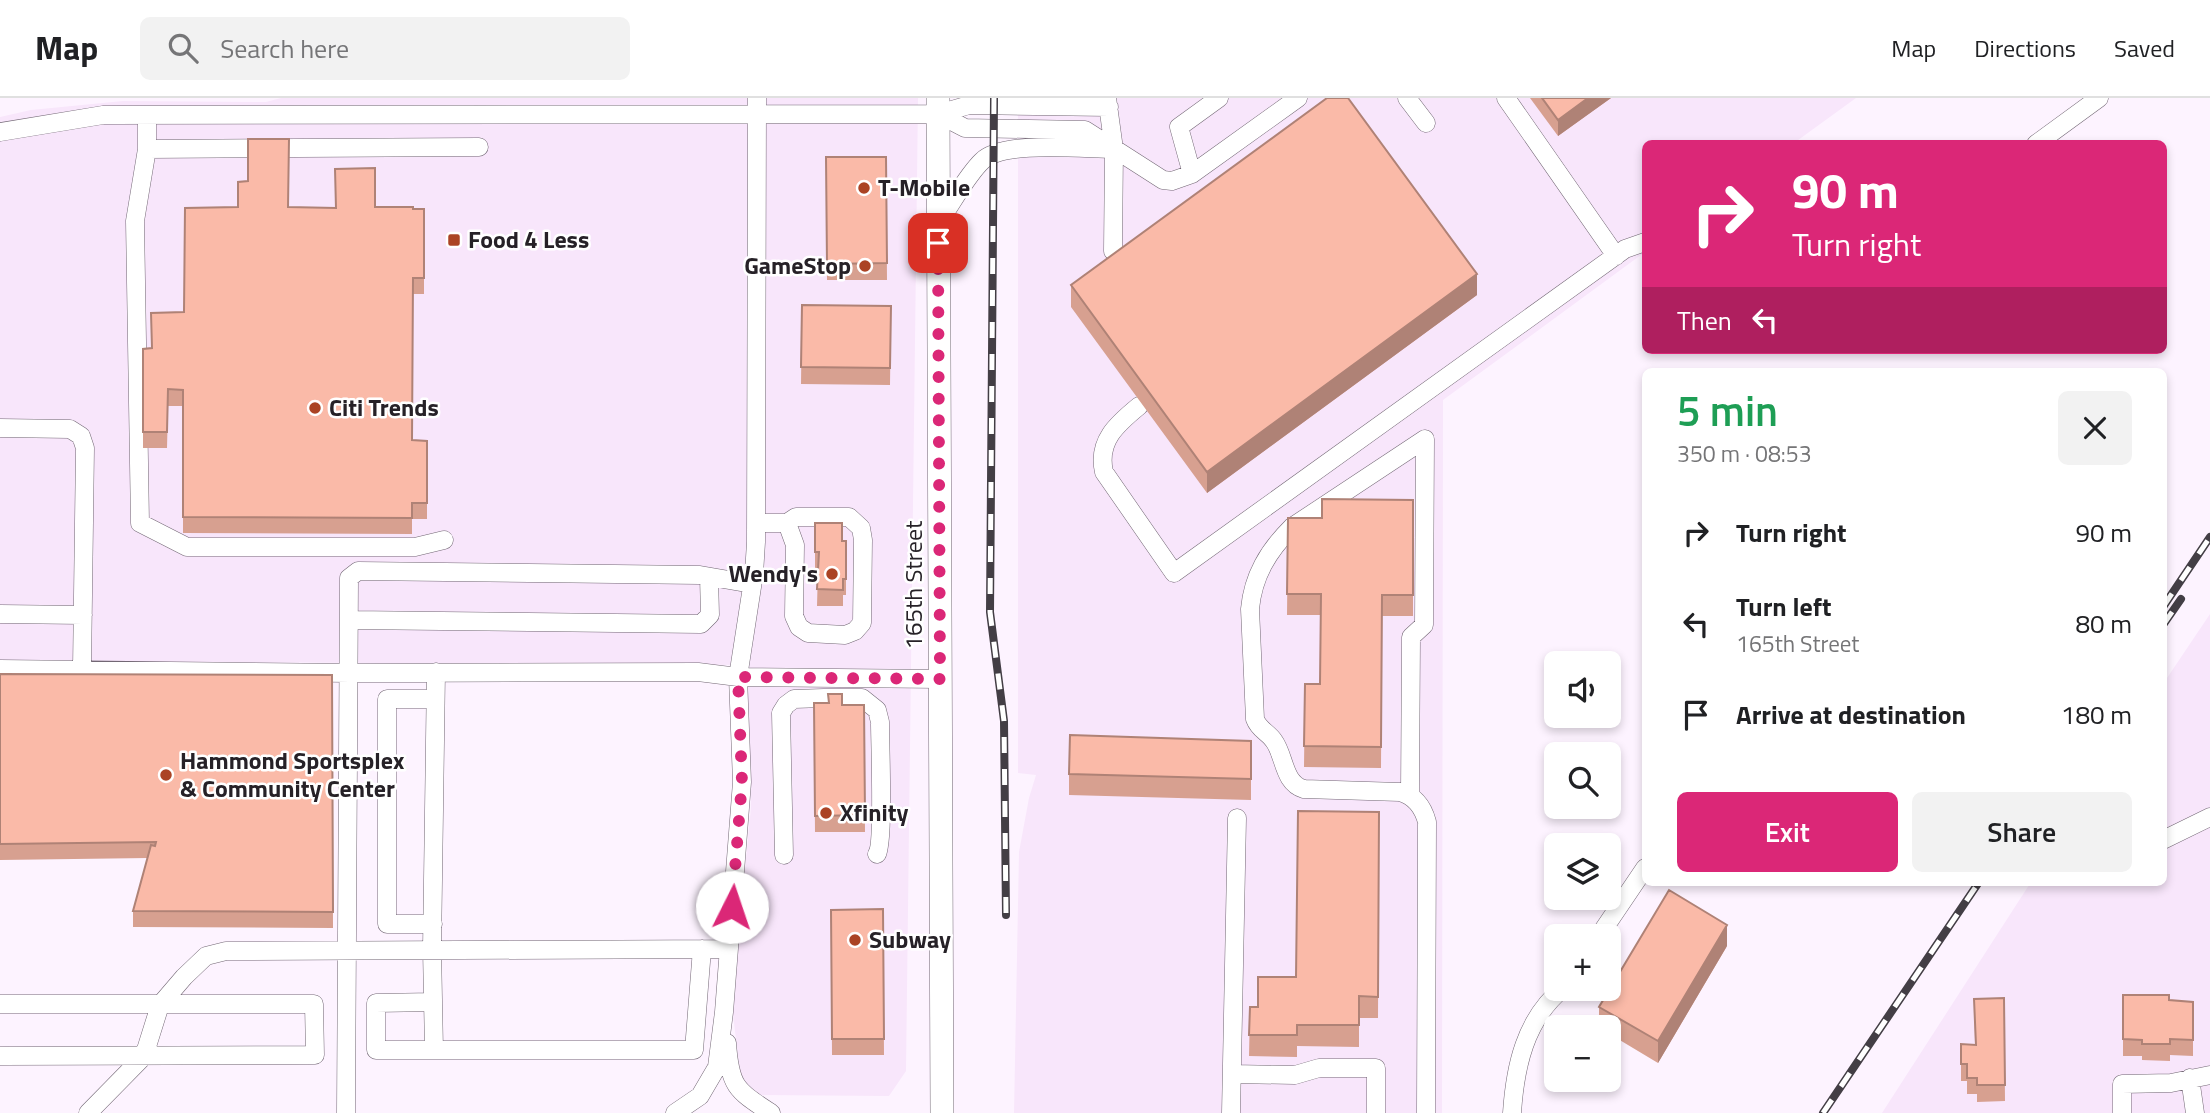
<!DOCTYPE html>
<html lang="en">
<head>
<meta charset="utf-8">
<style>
  :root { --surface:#fff; --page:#f2f2f2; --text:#202124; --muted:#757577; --line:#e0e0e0; --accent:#db2777 }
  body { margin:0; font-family:"Titillium Web",sans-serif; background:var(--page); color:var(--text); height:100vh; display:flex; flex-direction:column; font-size:26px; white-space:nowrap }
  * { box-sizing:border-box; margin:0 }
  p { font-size:23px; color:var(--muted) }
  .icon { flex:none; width:38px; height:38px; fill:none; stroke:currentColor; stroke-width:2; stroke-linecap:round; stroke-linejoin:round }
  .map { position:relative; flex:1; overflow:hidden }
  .panel { position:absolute; left:1642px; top:270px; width:525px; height:518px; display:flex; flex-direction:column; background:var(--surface); border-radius:10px; box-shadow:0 4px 10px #0003 }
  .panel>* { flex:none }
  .banner { position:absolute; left:1642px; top:42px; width:525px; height:214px; border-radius:10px; box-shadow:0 4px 10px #0003; background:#db2777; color:#fff; overflow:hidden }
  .fabs { position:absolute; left:1544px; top:553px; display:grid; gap:14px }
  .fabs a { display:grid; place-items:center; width:77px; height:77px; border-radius:10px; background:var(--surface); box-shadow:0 4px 10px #0003; font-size:35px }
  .pin { position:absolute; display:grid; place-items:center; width:60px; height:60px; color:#fff; margin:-30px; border-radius:14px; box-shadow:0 4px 10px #0006 }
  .me { position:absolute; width:77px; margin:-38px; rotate:4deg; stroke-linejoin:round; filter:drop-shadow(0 0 5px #0008) }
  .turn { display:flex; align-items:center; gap:24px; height:147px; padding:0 35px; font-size:32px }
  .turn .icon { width:91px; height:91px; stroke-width:2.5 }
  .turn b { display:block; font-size:49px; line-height:60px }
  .then { display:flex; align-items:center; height:66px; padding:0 35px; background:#0003; gap:14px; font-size:26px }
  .round { display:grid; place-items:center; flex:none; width:74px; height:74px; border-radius:10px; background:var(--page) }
  .head { display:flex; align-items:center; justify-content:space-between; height:119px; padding:0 35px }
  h1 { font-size:42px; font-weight:600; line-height:52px; color:#1e9e55 }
  .cta { display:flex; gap:14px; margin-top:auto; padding:14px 35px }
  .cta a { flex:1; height:80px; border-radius:10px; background:var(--accent); color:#fff; font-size:28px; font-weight:600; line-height:80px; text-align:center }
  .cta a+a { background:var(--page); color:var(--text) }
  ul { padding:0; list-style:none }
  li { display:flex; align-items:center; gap:21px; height:91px; padding:0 35px }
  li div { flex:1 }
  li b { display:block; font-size:26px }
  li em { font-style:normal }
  header { display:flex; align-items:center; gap:42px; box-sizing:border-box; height:98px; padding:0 35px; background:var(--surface); border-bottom:2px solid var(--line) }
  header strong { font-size:33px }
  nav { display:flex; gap:38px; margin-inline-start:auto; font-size:24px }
  .search { width:490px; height:63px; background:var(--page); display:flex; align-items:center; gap:18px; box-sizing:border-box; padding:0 24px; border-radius:10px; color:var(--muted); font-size:26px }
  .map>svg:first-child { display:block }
  .built { fill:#f8e6fb }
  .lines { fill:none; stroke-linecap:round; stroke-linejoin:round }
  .minor-casing { stroke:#726774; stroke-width:19 }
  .major-casing { stroke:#726774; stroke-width:24 }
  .minor { stroke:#fff; stroke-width:18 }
  .major { stroke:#fff; stroke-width:23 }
  .rail-casing { stroke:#433e45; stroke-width:8 }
  .rail { stroke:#fff; stroke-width:5; stroke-dasharray:16; stroke-linecap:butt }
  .wall { fill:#d7a090 }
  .shaded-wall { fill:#af8276 }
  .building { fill:#fabaa8; stroke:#af8276; stroke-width:2 }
  .route { stroke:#db2777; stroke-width:12; stroke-dasharray:0 21.6 }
  .poi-dot { fill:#ab4324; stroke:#fff; stroke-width:2.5 }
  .labels { text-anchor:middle; stroke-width:5; stroke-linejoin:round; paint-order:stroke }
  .poi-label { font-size:24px; font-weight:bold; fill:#262127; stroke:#fff; text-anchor:start }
  .street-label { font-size:24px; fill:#262127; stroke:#fff }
</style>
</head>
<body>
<header>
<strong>Map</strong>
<div class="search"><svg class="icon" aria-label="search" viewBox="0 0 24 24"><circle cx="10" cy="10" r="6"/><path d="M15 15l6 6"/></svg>Search here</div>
<nav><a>Map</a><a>Directions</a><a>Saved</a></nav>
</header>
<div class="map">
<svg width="2210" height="1015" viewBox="0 0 2210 1015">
  <rect width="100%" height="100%" fill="#fdf3ff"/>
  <path class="built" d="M281,0H918L906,973L889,998L755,997L741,983L732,908L751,709L747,567L0,563V19L31,12L123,3L266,4Z
    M1018,0H1856L1794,45L1645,46V154L1443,302L1442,1015H1014L1019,754L1029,700L1036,677L1018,675Z
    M2210,516V1015H1882L2031,784H2163V586Z"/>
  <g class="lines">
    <defs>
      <path id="minor" d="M1107,0L1114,51L1113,153
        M1407,0L1426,25
        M1506,0L1616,158
        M938,16L965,30L1085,32L1163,82L1172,83L1192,76L1298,0
        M147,17V51L479,49
        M0,34L103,17L938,16L969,7L1109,9
        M2036,46L2099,0
        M147,51L135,123L140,425L187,449H415L444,442
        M1192,76L1179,29L1219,0
        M938,125C951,107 967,77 982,63C1003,42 1084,51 1114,51
        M1139,308C1117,326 1097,343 1104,374L1174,475L1625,151L1645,144
        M0,330L70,331L81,338L85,350L82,571
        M756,425H787L796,419H849L861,430L863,442L862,525L855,533L845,537L808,535L799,529L794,518L795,447L787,425
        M0,516L83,517
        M350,522L701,526L710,517L709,479
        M0,571L350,575L698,574L738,579L940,581
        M1410,697L1411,539L1424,527L1425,341L1292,429C1268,453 1253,478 1250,511L1255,621C1259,632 1268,634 1274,643C1285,658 1283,685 1304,691L1400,694C1415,698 1423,709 1427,724L1426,1015
        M2163,742L2210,719
        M784,757L781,615L786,607L794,601L824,600H862L877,612L880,624C880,645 884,745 877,756
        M433,826H387V601H435
        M1599,838L1645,770
        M433,904L376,905V952H694L702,851
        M0,906H314L315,957L0,958
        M727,945C730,989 736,992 771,1015
        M434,952L432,851L436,574
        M1232,976L1295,977L1319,970H1376V1015
        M2190,980L2195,1015
        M88,1015L144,958L160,907L184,879L206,858L226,853L729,851
        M346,1015L349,480L358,473L700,477L752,486
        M675,1015L700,998L717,969L724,914L742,684L738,579L754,476L756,444L757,0
        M1231,1015L1237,720
        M1512,1015C1515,969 1525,922 1562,891
        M2122,1015V986L2171,985L2210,977"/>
      <path id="major" d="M938,0L942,1015"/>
    </defs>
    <use href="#minor" class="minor-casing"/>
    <use href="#major" class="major-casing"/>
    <use href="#minor" class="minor"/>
    <use href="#major" class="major"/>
    <defs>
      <path id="rail" d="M994,0L990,514L1004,623L1006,817
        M2163,509L2210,439
        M2163,527L2181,501
        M1823,1015L1979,784"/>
    </defs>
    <use href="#rail" class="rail-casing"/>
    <use href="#rail" class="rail"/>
  </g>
  <path class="wall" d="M1530,0H1611L1558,38Z
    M826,59H886L887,182H827Z
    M238,109H375L424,111V196H413L412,342L427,343V421H412V436L183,435V308H168L167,350H143V251L151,250L184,214Z
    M1071,187L1477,197L1207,395L1071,209Z
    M802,207L891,208L890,287L801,286Z
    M1413,402V518H1382L1381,670L1304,669L1305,586H1320L1321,517H1287L1288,420H1322Z
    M815,425L842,443H846V497H843V508H817L818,470H815Z
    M0,576L332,577L333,830L133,829V813L148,760L0,762Z
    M814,605L842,607H864L865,734H815Z
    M1251,643V702L1069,697V676Z
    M1379,714L1378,920H1359V949L1297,948V959L1249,958L1250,909H1258L1296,879Z
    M883,811L884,957H832L831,812Z
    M1727,848L1658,965L1608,935V929H1599V909Z
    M2123,897L2193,904V958L2170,957V963L2142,962V958H2123Z
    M2004,900L2005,1003L1977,1004V996H1967V983H1961V946H1975L1974,901Z"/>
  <path class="shaded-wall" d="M1588,0H1611L1558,38V22Z
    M1477,176V197L1207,395V374Z
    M1727,827V848L1658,965V943Z"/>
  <path class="building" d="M1327,0H1348L1477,176L1207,374L1071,187Z
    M1542,0H1588L1558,22Z
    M248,41H289L288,109L336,110L335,71L375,70V109H413V111H424V180H413L412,342L427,343V405H412V420L183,419V292L168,291L167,334H143V251L152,250L151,215L184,214L185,110L238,109V84L248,83Z
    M826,59H886L887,165L827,166Z
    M802,207L891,208L890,270L801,269Z
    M1322,401L1413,402V497H1382L1381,649L1304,648L1305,586H1320L1321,496H1287L1288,420H1322Z
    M815,425H842V443H846V481H843V492L817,491L819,454H815Z
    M0,576L332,577L333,814L133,813L151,747L155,748L156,744L0,746Z
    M828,596H842V607H864L865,717L815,718L814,605H829Z
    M1070,637L1251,643V681L1069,676Z
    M1298,713L1379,714L1378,899L1359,898V927H1297V937H1249L1250,909H1258V879H1296Z
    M1669,792L1727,827L1658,943L1599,909Z
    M883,811L884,941H832L831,812Z
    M2123,897H2169V902L2193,904V942L2170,941V946H2142V942L2123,941Z
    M2004,900L2005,987H1977V980H1967V966H1961V946L1976,947L1974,901Z"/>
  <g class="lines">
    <path class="route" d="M732,809L742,684L738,579L940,581L938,145"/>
  </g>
  <g class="poi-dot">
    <circle cx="864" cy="90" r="7"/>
    <rect x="447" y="135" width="14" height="14" rx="3.5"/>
    <circle cx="865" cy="168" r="7"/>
    <circle cx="315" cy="310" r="7"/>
    <circle cx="832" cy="476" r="7"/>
    <circle cx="166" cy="677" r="7"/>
    <circle cx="826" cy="715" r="7"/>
    <circle cx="855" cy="842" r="7"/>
  </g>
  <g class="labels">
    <g class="poi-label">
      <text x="878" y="98">T-Mobile</text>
      <text x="468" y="150">Food 4 Less</text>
      <text x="851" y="176" text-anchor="end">GameStop</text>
      <text x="329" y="318">Citi Trends</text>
      <text x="818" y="484" text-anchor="end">Wendy's</text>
      <text x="180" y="671">Hammond Sportsplex<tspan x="180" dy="28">&amp; Community Center</tspan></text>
      <text x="840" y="723">Xfinity</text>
      <text x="869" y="850">Subway</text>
    </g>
    <g class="street-label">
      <text transform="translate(914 487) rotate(-90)" y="8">165th Street</text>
    </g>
  </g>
</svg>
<div class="fabs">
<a><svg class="icon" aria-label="sound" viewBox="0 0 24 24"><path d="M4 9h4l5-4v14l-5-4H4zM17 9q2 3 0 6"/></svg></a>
<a><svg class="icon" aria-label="search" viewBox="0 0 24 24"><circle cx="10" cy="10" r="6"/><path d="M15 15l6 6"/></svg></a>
<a><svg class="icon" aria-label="layers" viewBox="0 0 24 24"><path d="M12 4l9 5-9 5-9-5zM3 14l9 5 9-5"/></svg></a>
<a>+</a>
<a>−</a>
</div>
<div class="pin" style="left:938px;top:145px;background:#d93025"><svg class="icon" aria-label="arrive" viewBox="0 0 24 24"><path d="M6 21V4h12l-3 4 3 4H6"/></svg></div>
<svg class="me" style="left:732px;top:809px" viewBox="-20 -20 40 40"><circle r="19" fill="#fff"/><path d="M0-13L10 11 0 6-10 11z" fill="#db2777"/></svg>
<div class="banner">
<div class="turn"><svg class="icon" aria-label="right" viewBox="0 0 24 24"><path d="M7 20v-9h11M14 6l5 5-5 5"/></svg><div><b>90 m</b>Turn right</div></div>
<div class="then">Then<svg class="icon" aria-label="left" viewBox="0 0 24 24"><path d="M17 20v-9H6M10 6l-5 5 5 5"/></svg></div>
</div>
<section class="panel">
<div class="head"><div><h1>5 min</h1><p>350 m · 08:53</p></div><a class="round"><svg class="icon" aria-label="close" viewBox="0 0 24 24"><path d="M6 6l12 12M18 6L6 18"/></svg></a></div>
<ul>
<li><svg class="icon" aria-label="right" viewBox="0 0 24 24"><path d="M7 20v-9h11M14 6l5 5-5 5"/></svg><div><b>Turn right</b></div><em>90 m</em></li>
<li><svg class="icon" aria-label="left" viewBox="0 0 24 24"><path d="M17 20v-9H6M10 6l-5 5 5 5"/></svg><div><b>Turn left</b><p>165th Street</p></div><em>80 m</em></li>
<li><svg class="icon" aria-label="arrive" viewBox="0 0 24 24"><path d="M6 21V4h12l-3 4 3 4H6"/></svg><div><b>Arrive at destination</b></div><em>180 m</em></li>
</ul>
<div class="cta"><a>Exit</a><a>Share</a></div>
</section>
</div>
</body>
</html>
